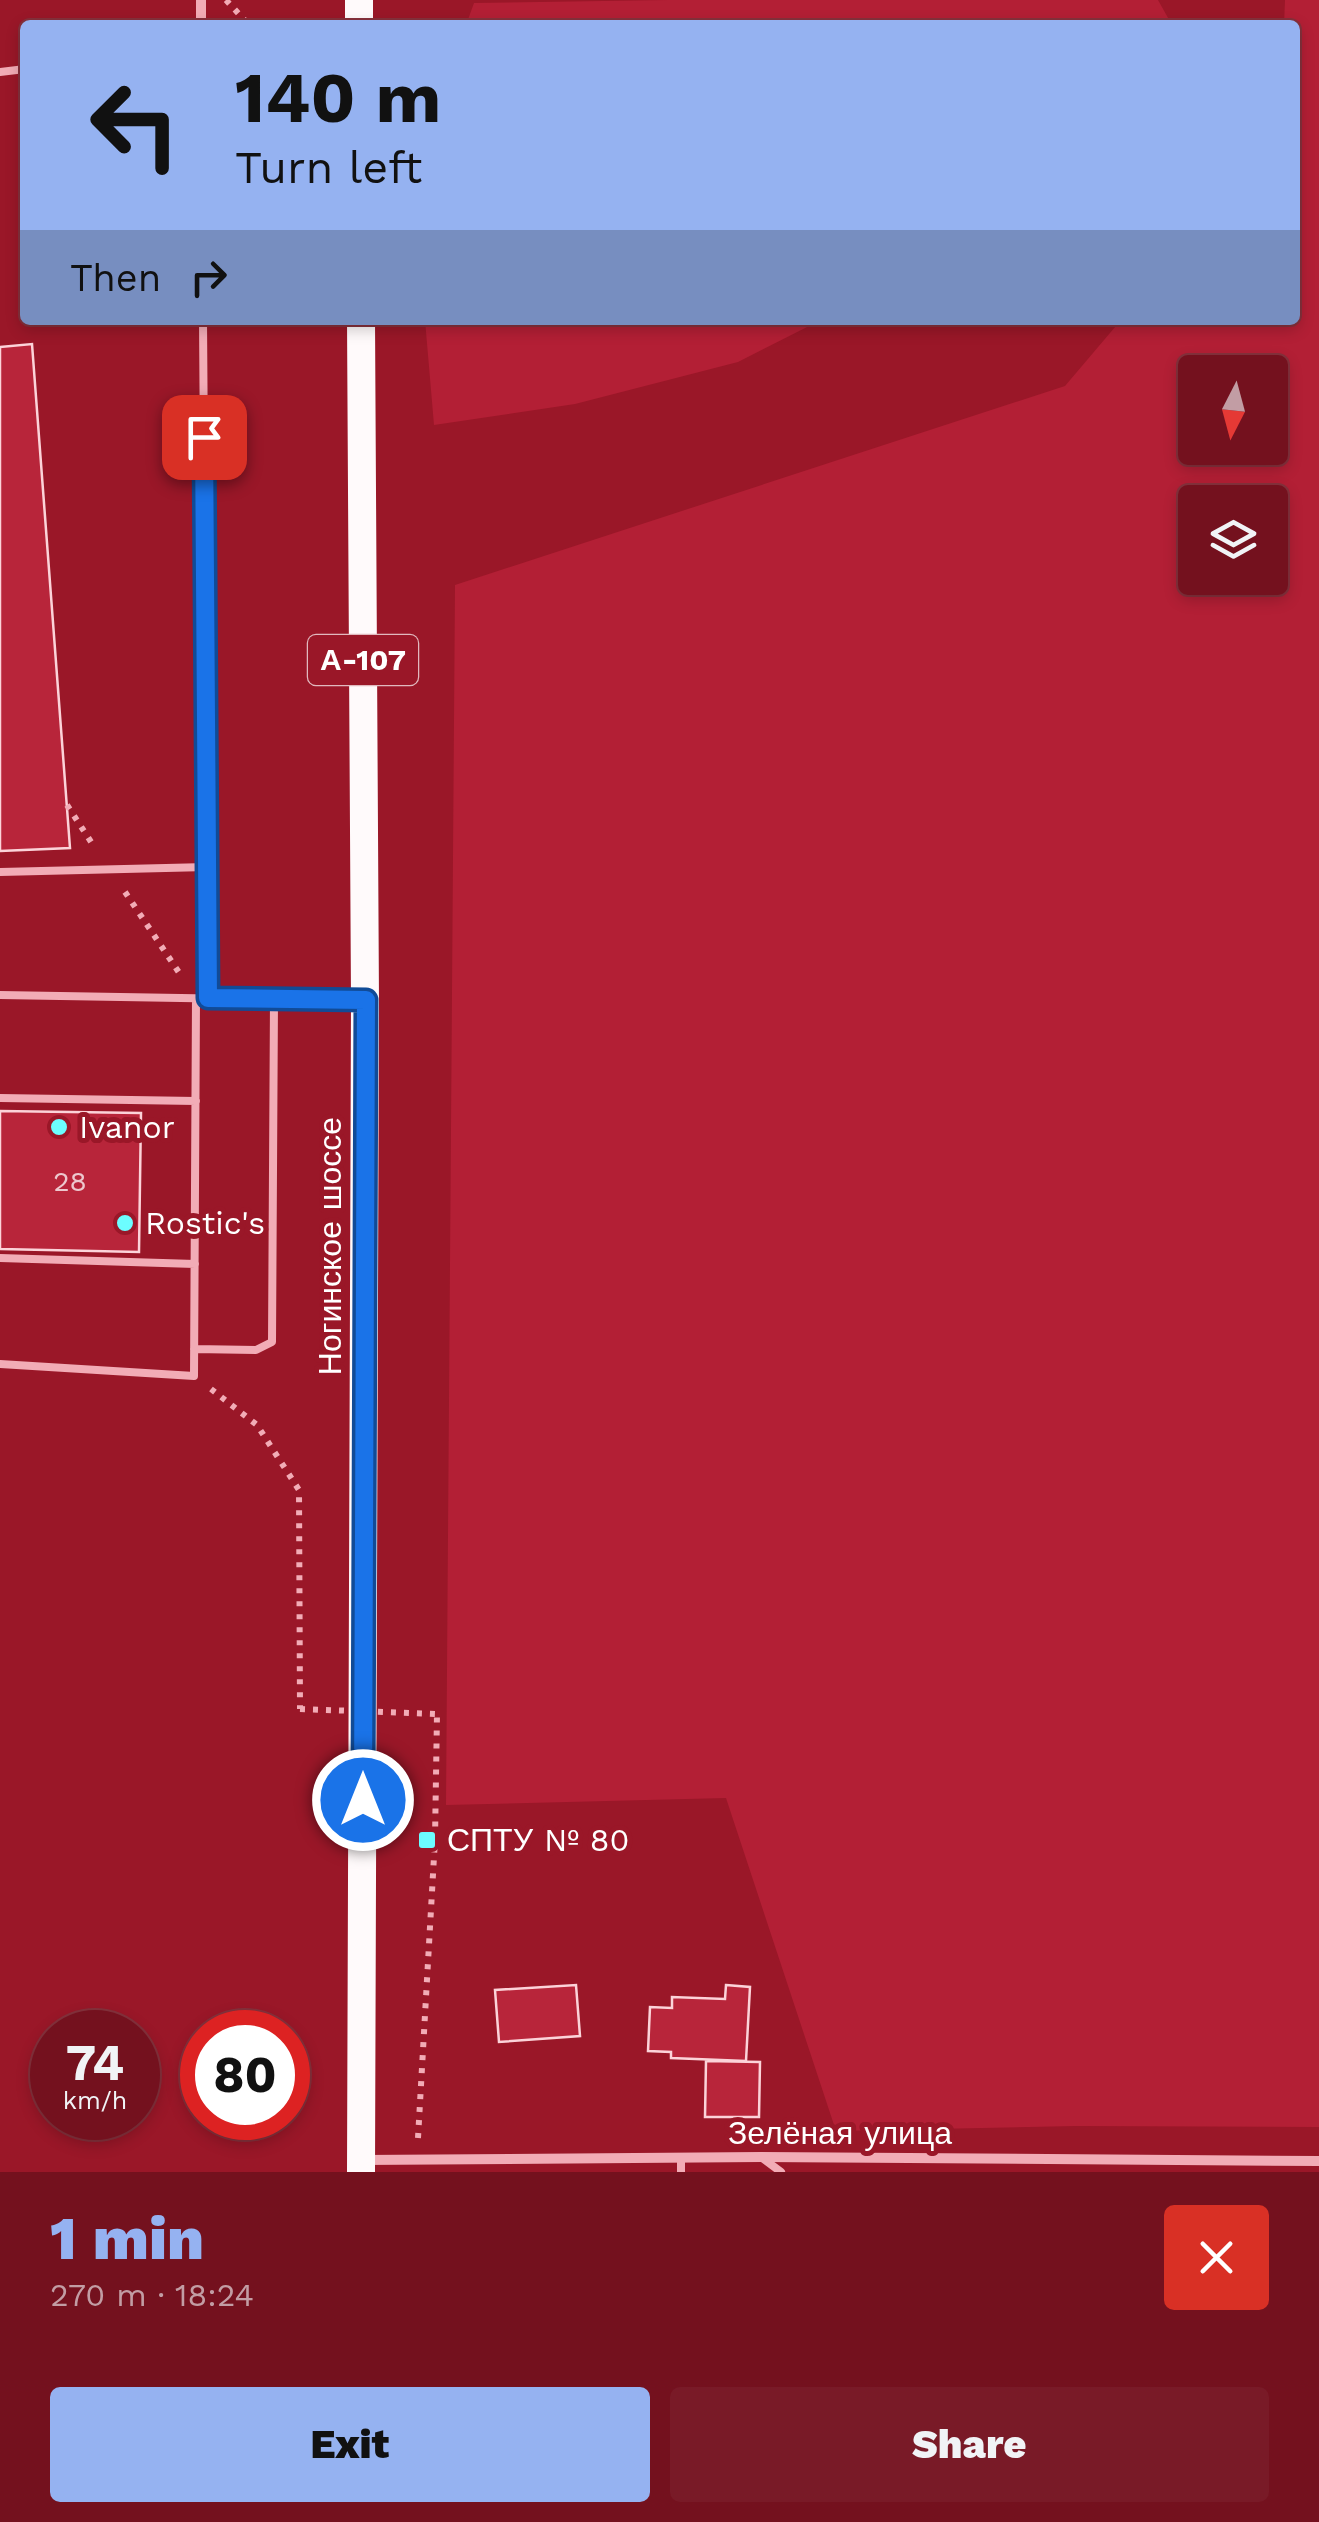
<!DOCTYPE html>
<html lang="en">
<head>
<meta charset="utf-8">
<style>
  :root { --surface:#74111e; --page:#791a27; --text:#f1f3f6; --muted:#c29da4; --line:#86313c; --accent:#95b2f1 }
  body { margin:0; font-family:"Work Sans",sans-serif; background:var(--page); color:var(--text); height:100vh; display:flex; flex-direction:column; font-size:38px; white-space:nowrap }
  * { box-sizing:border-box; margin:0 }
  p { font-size:32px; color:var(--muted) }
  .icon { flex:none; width:55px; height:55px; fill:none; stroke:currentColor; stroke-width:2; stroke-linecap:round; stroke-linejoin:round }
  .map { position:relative; height:2172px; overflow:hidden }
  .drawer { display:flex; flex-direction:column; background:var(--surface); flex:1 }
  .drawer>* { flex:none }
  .guide { position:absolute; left:20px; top:20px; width:1280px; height:305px; border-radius:10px; box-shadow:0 5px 15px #0003,0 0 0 2px var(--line); background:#95b2f1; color:#111; overflow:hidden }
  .needle { width:65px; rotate:186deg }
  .tools { position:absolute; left:1178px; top:355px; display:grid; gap:20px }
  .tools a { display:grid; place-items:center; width:110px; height:110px; border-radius:10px; background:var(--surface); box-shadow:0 5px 15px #0003,0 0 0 2px var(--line); font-size:50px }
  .speed { position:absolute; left:30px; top:2010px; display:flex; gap:20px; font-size:50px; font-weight:700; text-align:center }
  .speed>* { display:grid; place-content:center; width:130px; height:130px; border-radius:50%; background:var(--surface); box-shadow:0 5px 15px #0003,0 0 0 2px var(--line); line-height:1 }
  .speed small { font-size:25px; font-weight:400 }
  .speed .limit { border:15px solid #d22; background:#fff; color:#111 }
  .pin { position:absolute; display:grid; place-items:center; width:85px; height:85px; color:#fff; margin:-42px; border-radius:20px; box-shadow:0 5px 15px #0006 }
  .me { position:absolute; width:110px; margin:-55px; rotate:0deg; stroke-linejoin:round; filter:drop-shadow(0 0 8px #0008) }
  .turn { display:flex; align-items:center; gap:35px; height:210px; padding:0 50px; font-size:45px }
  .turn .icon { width:130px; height:130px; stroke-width:2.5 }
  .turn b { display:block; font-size:70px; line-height:85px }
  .then { display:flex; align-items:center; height:95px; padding:0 50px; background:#0003; gap:20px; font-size:38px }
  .round { display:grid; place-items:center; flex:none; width:105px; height:105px; border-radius:10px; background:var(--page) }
  .summary { display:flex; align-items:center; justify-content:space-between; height:170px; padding:0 50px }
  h1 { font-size:60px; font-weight:800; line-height:75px; color:var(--accent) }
  .primary-button { display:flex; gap:20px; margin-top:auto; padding:20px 50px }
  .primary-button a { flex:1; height:115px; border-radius:10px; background:var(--accent); color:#111; font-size:40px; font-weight:800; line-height:115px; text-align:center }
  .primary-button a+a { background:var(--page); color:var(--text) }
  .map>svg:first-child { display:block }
  .green { fill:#b31f35; fill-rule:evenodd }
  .building { fill:#b8253a; stroke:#fcd3d9; stroke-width:2.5 }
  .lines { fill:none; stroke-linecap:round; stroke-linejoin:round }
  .path { stroke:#f2acb6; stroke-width:6; stroke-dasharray:5 8; stroke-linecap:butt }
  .service { stroke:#f2acb6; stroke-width:8 }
  .minor { stroke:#f2acb6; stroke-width:10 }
  .trunk { stroke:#fffafb; stroke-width:28 }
  .path-bridge { stroke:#f2acb6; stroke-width:6; stroke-dasharray:5 8; stroke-linecap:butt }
  .route-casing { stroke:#114b97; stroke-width:25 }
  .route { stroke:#1a73e8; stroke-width:18 }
  .poi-dot { fill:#6cfdff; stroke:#9a1728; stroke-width:4 }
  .labels { text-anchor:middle; stroke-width:10; stroke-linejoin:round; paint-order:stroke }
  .number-label { font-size:28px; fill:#edc8ce }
  .shield { fill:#9a1728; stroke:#e1b9be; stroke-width:2.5 }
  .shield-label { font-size:30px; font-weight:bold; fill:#fff }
  .poi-label { font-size:32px; fill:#fff; stroke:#9a1728; text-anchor:start }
  .street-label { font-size:32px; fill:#fff; stroke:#9a1728 }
</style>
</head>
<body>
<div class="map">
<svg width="1319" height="2172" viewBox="0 0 1319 2172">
  <rect width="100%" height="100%" fill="#9a1728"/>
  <path class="green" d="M667,0H1158L1172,25H466L474,3Z
    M1285,0H1319V2127L1076,2126L836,2131L726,1798L446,1805L455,585L1065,386L1121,320H1295V25H1284ZM1195,372H1270V448H1195ZM1270,502V578H1195V502Z
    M425,320H821L738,362L575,404L434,425Z"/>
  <path class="building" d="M32,344L70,848L0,851V347Z
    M0,1111L141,1113L139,1252L0,1249Z
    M576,1985L580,2036L499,2042L495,1990Z
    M726,1985L750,1987L746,2061L671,2058V2052L648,2051L650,2007L672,2008V1997L725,1999Z
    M706,2061L760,2062L759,2117H705Z"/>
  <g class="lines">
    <path class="path" d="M226,0L249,25
      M67,805L95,848
      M125,892L182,977
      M211,1389L257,1425L299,1490L300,1709
      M418,2138L435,1839L437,1714"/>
    <path class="service" d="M0,72L25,69
      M203,320L208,998
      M0,872L207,867
      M0,995L360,1001
      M0,1098L196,1101
      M0,1258L195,1264
      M194,1349L256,1350L272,1342L274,999
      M0,1364L194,1376L196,999
      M761,2157L781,2172
      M681,2172V2158"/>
    <path class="minor" d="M201,0V25
      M362,2160L761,2157L1319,2161"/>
    <path class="trunk" d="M359,0V25
      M361,320L365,1001L361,2172"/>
    <path class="path-bridge" d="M300,1709L437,1714"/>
  </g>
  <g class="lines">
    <defs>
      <path id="route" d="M204,437L208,998L366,1000L363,1800"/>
    </defs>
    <use href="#route" class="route-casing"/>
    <use href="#route" class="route"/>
  </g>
  <g class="poi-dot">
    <circle cx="59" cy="1127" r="10"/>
    <circle cx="125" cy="1223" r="10"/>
    <rect x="417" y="1830" width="20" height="20" rx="5"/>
  </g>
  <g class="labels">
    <g class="number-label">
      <text x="70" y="1191">28</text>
    </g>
    <rect class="shield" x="308" y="635" width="110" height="50" rx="8"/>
    <g class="shield-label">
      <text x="363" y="670">А-107</text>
    </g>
    <g class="poi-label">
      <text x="79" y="1138">Ivanor</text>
      <text x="145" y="1234">Rostic's</text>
      <text x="447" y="1851">СПТУ № 80</text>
    </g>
    <g class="street-label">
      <text transform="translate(330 1246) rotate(-90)" y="11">Ногинское шоссе</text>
      <text x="840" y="2144">Зелёная улица</text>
    </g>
  </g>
</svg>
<div class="tools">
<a><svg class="needle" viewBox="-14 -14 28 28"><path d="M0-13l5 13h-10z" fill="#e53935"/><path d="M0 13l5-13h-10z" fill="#c29da4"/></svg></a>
<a><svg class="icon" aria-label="layers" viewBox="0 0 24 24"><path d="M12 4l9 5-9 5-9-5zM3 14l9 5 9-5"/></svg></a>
</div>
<div class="speed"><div>74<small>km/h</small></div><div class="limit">80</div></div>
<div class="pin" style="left:204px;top:437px;background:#d93025"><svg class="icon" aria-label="arrive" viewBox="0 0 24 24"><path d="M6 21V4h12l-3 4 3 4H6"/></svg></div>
<svg class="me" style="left:363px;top:1800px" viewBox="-20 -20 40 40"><circle r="17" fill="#1a73e8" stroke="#fff" stroke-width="3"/><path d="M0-11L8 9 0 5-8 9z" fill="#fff"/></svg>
<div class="guide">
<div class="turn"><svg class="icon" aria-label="left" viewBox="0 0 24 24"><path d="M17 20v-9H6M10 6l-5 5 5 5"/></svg><div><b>140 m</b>Turn left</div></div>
<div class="then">Then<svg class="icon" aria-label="right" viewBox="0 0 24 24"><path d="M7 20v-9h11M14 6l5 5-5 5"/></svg></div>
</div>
</div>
<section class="drawer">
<div class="summary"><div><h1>1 min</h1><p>270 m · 18:24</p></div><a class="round" style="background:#d93025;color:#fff"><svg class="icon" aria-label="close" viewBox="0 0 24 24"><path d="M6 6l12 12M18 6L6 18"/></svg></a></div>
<div class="primary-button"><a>Exit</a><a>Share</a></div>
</section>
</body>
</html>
